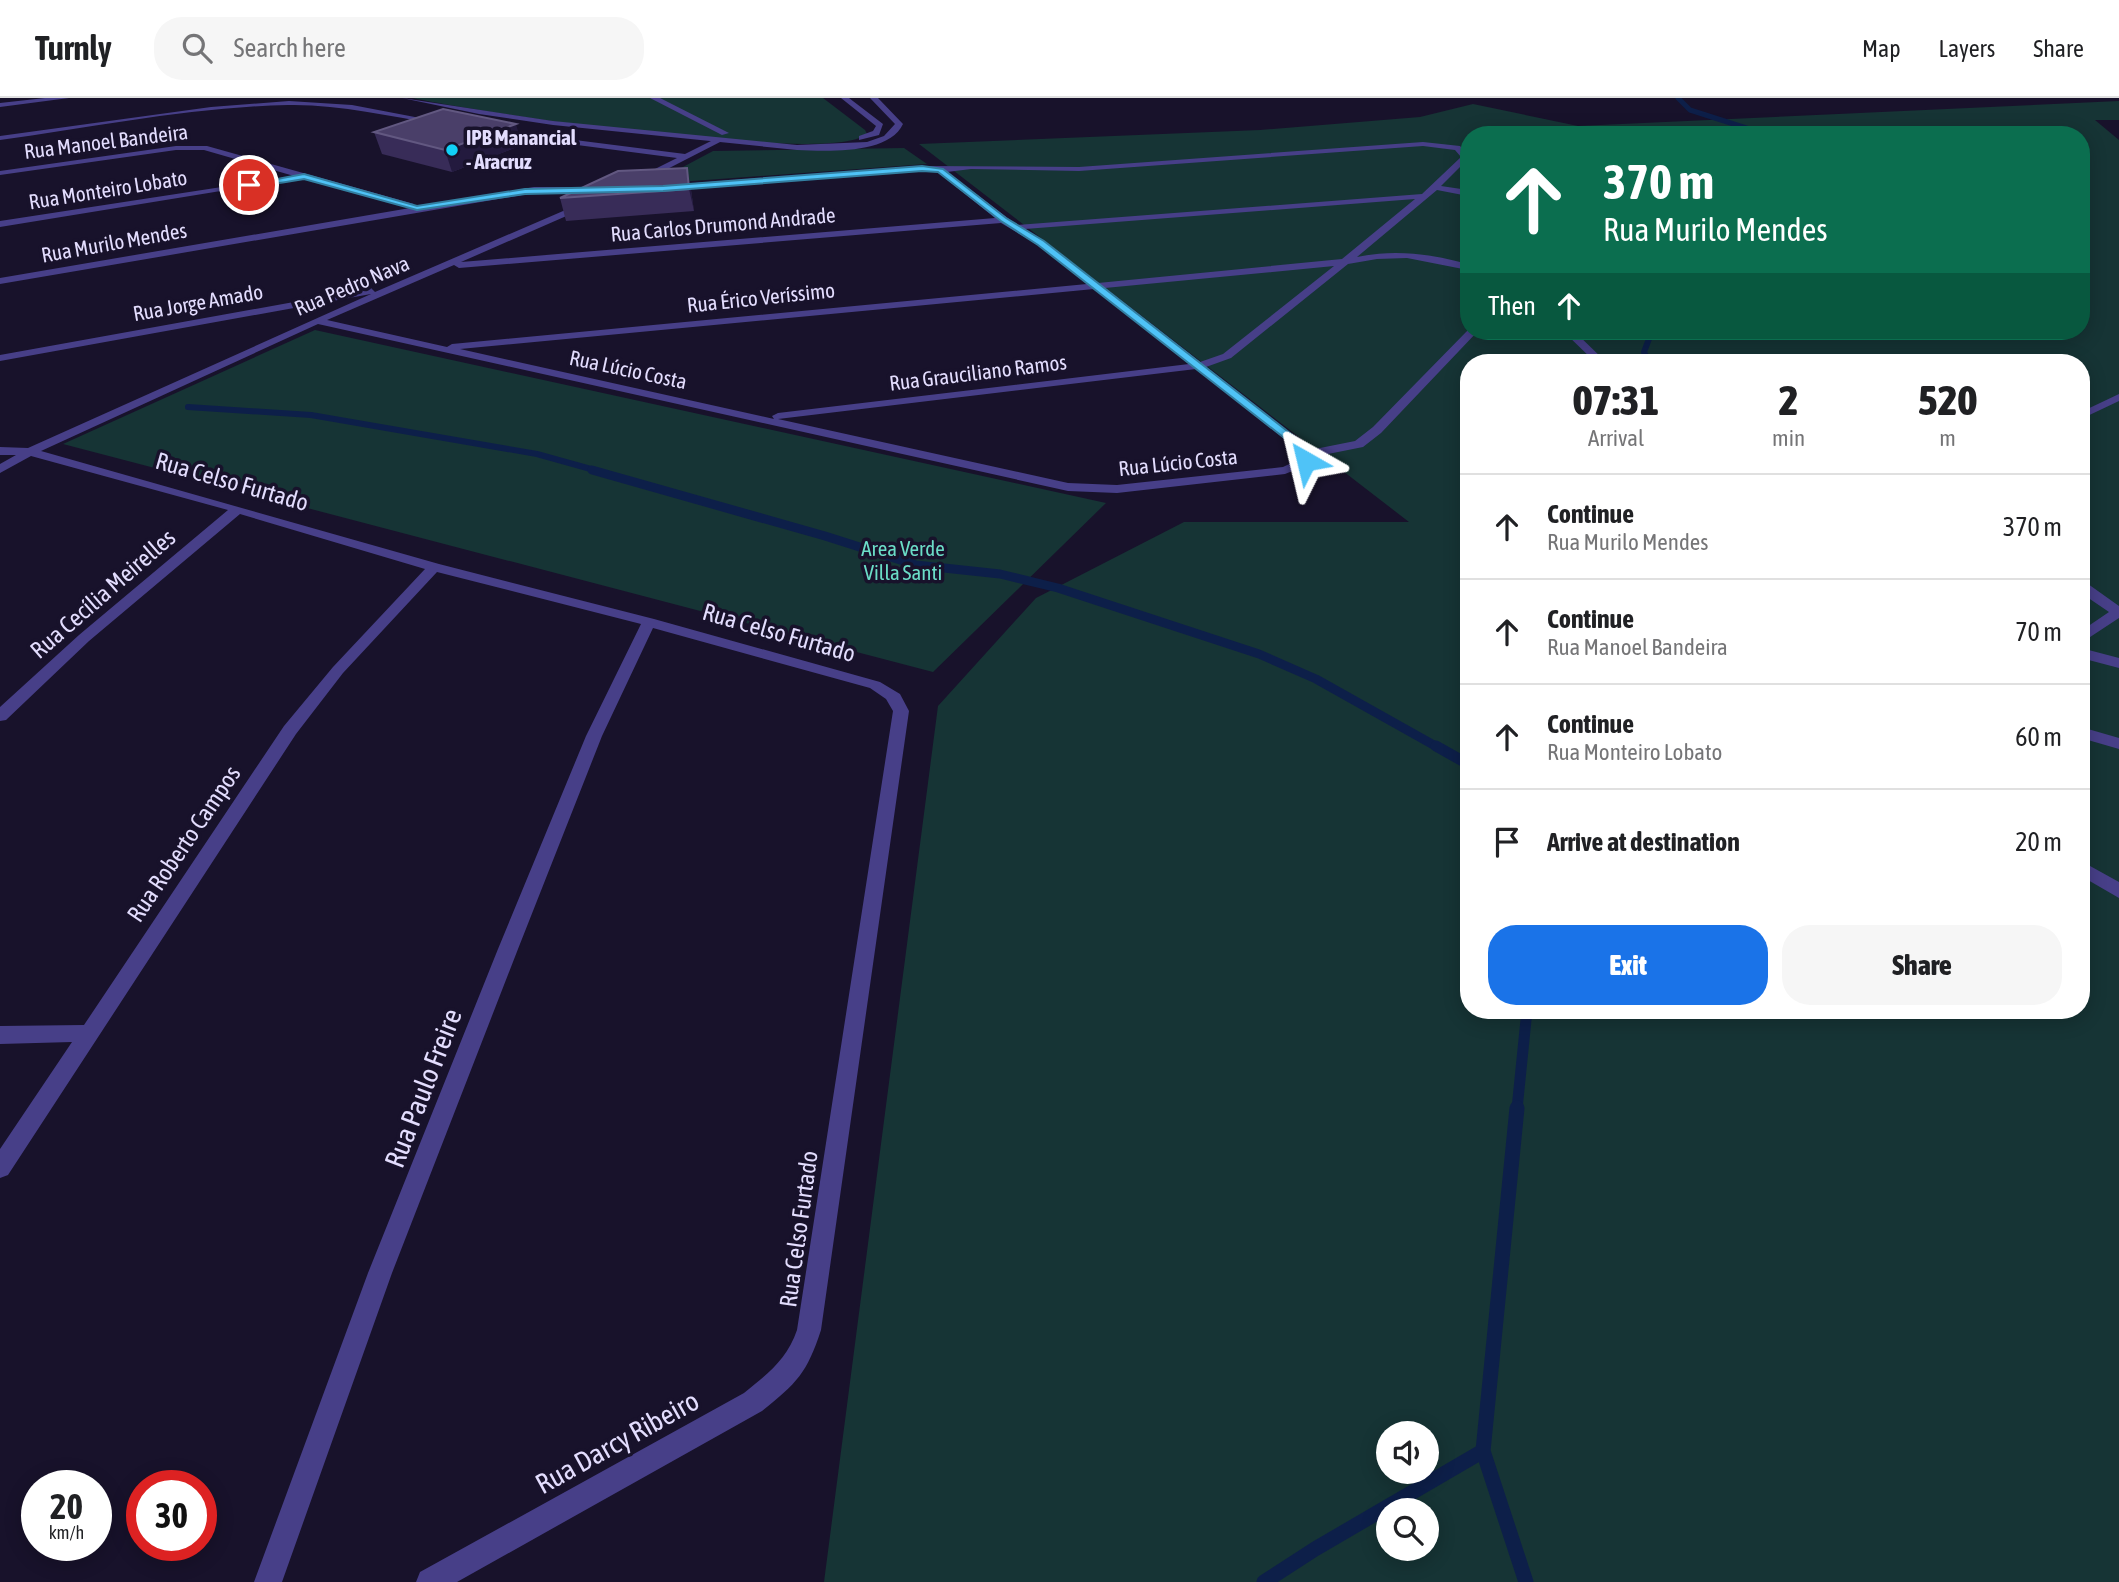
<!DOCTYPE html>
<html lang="en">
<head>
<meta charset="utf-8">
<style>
  :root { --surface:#fff; --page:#f6f6f6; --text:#202124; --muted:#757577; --line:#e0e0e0; --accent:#1a73e8 }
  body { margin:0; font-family:"Asap Condensed",sans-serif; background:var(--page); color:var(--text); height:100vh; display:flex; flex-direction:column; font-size:26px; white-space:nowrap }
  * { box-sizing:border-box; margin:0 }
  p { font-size:23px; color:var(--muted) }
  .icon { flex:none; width:38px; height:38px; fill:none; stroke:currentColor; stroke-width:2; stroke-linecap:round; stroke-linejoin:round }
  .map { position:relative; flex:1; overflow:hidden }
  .details { position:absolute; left:1460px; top:256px; width:630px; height:665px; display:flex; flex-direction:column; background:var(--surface); border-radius:28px; box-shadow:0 4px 18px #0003 }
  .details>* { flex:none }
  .hud { position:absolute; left:1460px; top:28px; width:630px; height:214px; border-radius:28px; box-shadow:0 4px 18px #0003; background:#0b6e4f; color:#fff; overflow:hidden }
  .buttons { position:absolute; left:1376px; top:1323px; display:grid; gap:14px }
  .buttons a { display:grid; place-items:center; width:63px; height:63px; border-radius:50%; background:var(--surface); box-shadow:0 4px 18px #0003; font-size:35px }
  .speed { position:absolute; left:21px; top:1372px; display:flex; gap:14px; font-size:35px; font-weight:700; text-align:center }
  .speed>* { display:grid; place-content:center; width:91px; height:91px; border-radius:50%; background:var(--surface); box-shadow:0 4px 18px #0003; line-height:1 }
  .speed small { font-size:18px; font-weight:400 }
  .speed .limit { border:10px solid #d22; background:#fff; color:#111 }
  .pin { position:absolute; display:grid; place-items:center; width:60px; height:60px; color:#fff; margin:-30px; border:4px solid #fff; border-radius:50%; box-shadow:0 2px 7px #0007 }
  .me { position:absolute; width:77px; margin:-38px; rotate:323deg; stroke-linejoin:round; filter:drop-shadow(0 0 5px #0008) }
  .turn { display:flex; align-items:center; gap:24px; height:147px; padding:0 28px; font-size:32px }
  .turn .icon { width:91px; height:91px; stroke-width:2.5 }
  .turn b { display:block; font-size:49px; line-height:60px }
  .then { display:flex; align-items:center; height:66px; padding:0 28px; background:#0003; gap:14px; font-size:26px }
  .eta { display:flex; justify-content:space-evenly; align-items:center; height:119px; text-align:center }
  .eta b { font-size:42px; font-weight:800; line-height:49px }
  .action { display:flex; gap:14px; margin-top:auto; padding:14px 28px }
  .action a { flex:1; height:80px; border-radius:28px; background:var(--accent); color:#fff; font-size:28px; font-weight:800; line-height:80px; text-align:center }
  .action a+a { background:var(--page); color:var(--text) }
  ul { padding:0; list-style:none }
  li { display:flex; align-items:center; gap:21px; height:105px; padding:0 28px; border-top:2px solid var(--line) }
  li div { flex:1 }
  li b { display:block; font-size:26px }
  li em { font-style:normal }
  header { display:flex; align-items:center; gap:42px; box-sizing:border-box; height:98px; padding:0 35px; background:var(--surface); border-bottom:2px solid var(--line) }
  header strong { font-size:33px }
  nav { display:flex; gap:38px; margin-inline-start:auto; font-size:24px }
  .search { width:490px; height:63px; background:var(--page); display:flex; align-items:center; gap:18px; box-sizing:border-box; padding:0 24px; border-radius:28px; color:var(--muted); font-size:26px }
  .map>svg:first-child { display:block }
  .green { fill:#163435; fill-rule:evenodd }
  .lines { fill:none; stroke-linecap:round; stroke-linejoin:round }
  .stream-far4 { stroke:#0d1f49; stroke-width:5 }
  .stream-far3 { stroke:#0d1f49; stroke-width:6 }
  .stream-far2 { stroke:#0d1f49; stroke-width:9 }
  .stream-far1 { stroke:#0d1f49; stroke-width:11 }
  .stream { stroke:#0d1f49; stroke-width:15 }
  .service { fill:#473f88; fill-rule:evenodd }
  .minor { fill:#473f88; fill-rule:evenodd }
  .tertiary { fill:#473f88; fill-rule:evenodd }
  .wall { fill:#382c58 }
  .shaded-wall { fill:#231a3e }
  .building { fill:#4a3f69; stroke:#625881; stroke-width:2 }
  .route { fill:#4fc3f7; stroke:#337fa1; stroke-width:2 }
  .poi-dot { fill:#11d0f6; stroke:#18122b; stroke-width:2.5 }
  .labels { text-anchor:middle; stroke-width:7; stroke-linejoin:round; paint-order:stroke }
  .far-poi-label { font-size:21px; font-weight:bold; fill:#e3ddfe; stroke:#18122b; text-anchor:start }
  .far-street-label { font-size:21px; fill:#e3ddfe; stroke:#18122b }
  .far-park-label { font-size:21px; fill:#6bddc7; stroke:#18122b }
  .street-label { font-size:24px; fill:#e3ddfe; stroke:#18122b }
  .near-street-label { font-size:28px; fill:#e3ddfe; stroke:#18122b }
</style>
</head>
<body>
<header>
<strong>Turnly</strong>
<div class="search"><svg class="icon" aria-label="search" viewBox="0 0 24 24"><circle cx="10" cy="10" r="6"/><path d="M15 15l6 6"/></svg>Search here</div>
<nav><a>Map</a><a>Layers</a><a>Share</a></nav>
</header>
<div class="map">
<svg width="2119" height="1484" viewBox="0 0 2119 1484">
  <rect width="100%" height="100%" fill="#18122b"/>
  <path class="green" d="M413,0H823L865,32L867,36C830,68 475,14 413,0Z
    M2119,3V22H2095L2119,42V1484H824L938,608L1036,500L1184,424H1409L919,46L1260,32L1420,19L1473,6L1578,28ZM1468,37H2081V233H1468ZM1468,264H2081V912H1468ZM1388,1335H1426V1374H1388ZM1388,1412H1426V1451H1388Z
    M904,50L927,66L651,86L713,53Z
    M315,232L1106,405L933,574L63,346Z"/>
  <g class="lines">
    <path class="stream-far4" d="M1678,0L1690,12L1768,37"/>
    <path class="stream-far3" d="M1649,264L1644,254L1652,233
      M188,309L311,317L537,356L598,373"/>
    <path class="stream-far2" d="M592,372L825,438L916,467L1000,476L1058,490L1259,556L1316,581L1439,650"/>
    <path class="stream-far1" d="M1436,648L1468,666
      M1517,1011L1527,912"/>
    <path class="stream" d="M1517,1010L1483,1353L1526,1484
      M1264,1484L1315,1451L1483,1353"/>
    <path class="service" d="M650,0H660L729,35L722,37Z"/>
    <path class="minor" d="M45,0H69L0,9V5Z
      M289,3L352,7L441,24L437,26C388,18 338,6 288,7C192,9 95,29 0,42V38L211,9Z
      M496,32L685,56L717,40L724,42L642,84L639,79L677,60L493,36Z
      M1423,44L1460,48L1468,57V61L1441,88L1468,92V98L1437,92L1357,159C1395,151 1431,156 1468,166V172L1407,160L1377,161L1348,166L1231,260L1206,269L1310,352L1355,343L1373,329L1468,232L1478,233L1381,335L1363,349L1313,359L1310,366L1285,376L1117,395L1068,393L318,226L41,353L439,466L654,521L880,584L900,596L909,613L821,1232C807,1275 797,1285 762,1313L457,1484H416L420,1474L744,1295C768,1276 787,1261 797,1232L893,613L886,601L870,590L653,530L602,638L518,851L392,1175L282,1484H254L368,1175L498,851L586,638L641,526L437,474L343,575L296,636L8,1077L0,1080V1051L72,944L0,946V928L84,927L284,628L333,569L425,471L240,416L89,543L6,622L0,623V609L79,537L228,412L31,358L0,375V366L16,357H0V349L28,350L371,196L0,263V257L371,190L375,194L584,104L587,109L461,164L995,120L938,74L922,72L666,92L669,87L922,68L1079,69ZM1423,48L1455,52L1461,59L1422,96L1017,127L947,74L971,71L1079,73ZM1415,101L1342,161L1098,185L1025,131ZM1001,125L1038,147L1087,186L452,246L447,249L327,222L454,167L459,170ZM1334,168L1223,256L1200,264L1105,190ZM1094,191L1189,266L778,315L772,318L774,321L460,251ZM1196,271L1297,351L1301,356L1300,361L1283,369L1117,387L1068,385L778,321Z
      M176,48H207L414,106V110L534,89H599L603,92L599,95L528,96L0,186V180L410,110L301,80L0,129V123L294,78L204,52H176L0,77V73Z
      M1563,233H1574L1606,264H1595Z
      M2119,296V303L2081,321V314Z
      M2081,481L2119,508V520L2081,545V533L2109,514L2081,495Z
      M2081,550L2119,560V570L2081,560Z
      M2081,629L2119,640V651L2081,640Z
      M2081,763L2119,784V800L2081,778Z"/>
    <path class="tertiary" d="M402,0L553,23L797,47L867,44L884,38L895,26L870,0H878L903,26C889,57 826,53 797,52L553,27L479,16Z
      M841,0H849L883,26L879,37L859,42V38L873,33L876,28Z"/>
  </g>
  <path class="wall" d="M374,34L522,47L452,74L382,56Z
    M687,70L691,92L694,113L566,123L560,100Z"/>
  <path class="shaded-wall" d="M516,26L522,47L452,74L445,52Z
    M687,70L691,92L694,113L689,91Z"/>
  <path class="building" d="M443,11L516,26L445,52L374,34Z
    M687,70L689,91L560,100L618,73Z"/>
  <path class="route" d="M922,68L943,71L1006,120L1044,143L1304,346L1312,356L1310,365H1302L1297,350L1038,147L1001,123L938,74L922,73L663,93L525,96L417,112L304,81L249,90L245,87L304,76L417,108L525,91L663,88Z"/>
  <circle class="poi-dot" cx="452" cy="52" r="7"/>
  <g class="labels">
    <g class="far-poi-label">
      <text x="466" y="47">IPB Manancial<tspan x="466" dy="24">- Aracruz</tspan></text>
    </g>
    <g class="far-street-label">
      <text transform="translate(106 44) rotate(-7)" y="7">Rua Manoel Bandeira</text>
      <text transform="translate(108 92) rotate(-9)" y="7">Rua Monteiro Lobato</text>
      <text transform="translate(723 127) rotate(-5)" y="7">Rua Carlos Drumond Andrade</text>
      <text transform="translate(114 145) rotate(-10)" y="7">Rua Murilo Mendes</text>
      <text transform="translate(352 188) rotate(-23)" y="7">Rua Pedro Nava</text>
      <text transform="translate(761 200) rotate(-6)" y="7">Rua Érico Veríssimo</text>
      <text transform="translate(198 205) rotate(-10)" y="7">Rua Jorge Amado</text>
      <text transform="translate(628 272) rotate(12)" y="7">Rua Lúcio Costa</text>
      <text transform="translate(978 275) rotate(-7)" y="7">Rua Grauciliano Ramos</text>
      <text transform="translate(1178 365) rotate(-6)" y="7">Rua Lúcio Costa</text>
    </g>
    <g class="far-park-label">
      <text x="903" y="458">Area Verde<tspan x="903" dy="24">Villa Santi</tspan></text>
    </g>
    <g class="street-label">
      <text transform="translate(232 384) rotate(16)" y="8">Rua Celso Furtado</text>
      <text transform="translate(103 496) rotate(-41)" y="8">Rua Cecília Meirelles</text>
      <text transform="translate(779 535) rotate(16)" y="8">Rua Celso Furtado</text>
      <text transform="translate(184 746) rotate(-56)" y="8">Rua Roberto Campos</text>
      <text transform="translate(799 1131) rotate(-82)" y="8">Rua Celso Furtado</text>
    </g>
    <g class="near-street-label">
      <text transform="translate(423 990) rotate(-69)" y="10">Rua Paulo Freire</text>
      <text transform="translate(617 1344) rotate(-29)" y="10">Rua Darcy Ribeiro</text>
    </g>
  </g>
</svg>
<div class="buttons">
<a><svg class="icon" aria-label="sound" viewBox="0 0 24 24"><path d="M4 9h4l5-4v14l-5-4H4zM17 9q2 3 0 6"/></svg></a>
<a><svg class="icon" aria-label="search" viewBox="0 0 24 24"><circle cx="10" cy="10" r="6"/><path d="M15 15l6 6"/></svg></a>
</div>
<div class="speed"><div>20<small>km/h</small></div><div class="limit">30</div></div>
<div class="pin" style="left:249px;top:87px;background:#d93025"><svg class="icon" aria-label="arrive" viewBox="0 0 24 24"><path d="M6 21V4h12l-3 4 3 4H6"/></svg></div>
<svg class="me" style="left:1306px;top:363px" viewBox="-20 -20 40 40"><path d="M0-17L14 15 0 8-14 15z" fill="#4fc3f7" stroke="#fff" stroke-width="4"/></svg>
<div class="hud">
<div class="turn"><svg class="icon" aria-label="ahead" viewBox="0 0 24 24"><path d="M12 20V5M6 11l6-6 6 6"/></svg><div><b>370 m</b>Rua Murilo Mendes</div></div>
<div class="then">Then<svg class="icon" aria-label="ahead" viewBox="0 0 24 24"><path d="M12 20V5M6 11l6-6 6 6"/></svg></div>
</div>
<section class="details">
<div class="eta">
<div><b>07:31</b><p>Arrival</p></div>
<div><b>2</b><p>min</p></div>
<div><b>520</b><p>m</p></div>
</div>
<ul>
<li><svg class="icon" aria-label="ahead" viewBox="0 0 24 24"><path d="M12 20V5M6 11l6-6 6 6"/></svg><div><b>Continue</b><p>Rua Murilo Mendes</p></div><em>370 m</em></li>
<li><svg class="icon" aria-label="ahead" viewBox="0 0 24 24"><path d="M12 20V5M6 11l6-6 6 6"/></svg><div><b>Continue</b><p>Rua Manoel Bandeira</p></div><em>70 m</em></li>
<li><svg class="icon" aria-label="ahead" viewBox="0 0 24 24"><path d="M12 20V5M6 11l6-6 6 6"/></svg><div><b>Continue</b><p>Rua Monteiro Lobato</p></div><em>60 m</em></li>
<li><svg class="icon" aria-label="arrive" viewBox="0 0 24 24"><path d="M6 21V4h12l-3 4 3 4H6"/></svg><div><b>Arrive at destination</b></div><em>20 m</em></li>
</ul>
<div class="action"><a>Exit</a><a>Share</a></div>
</section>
</div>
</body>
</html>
